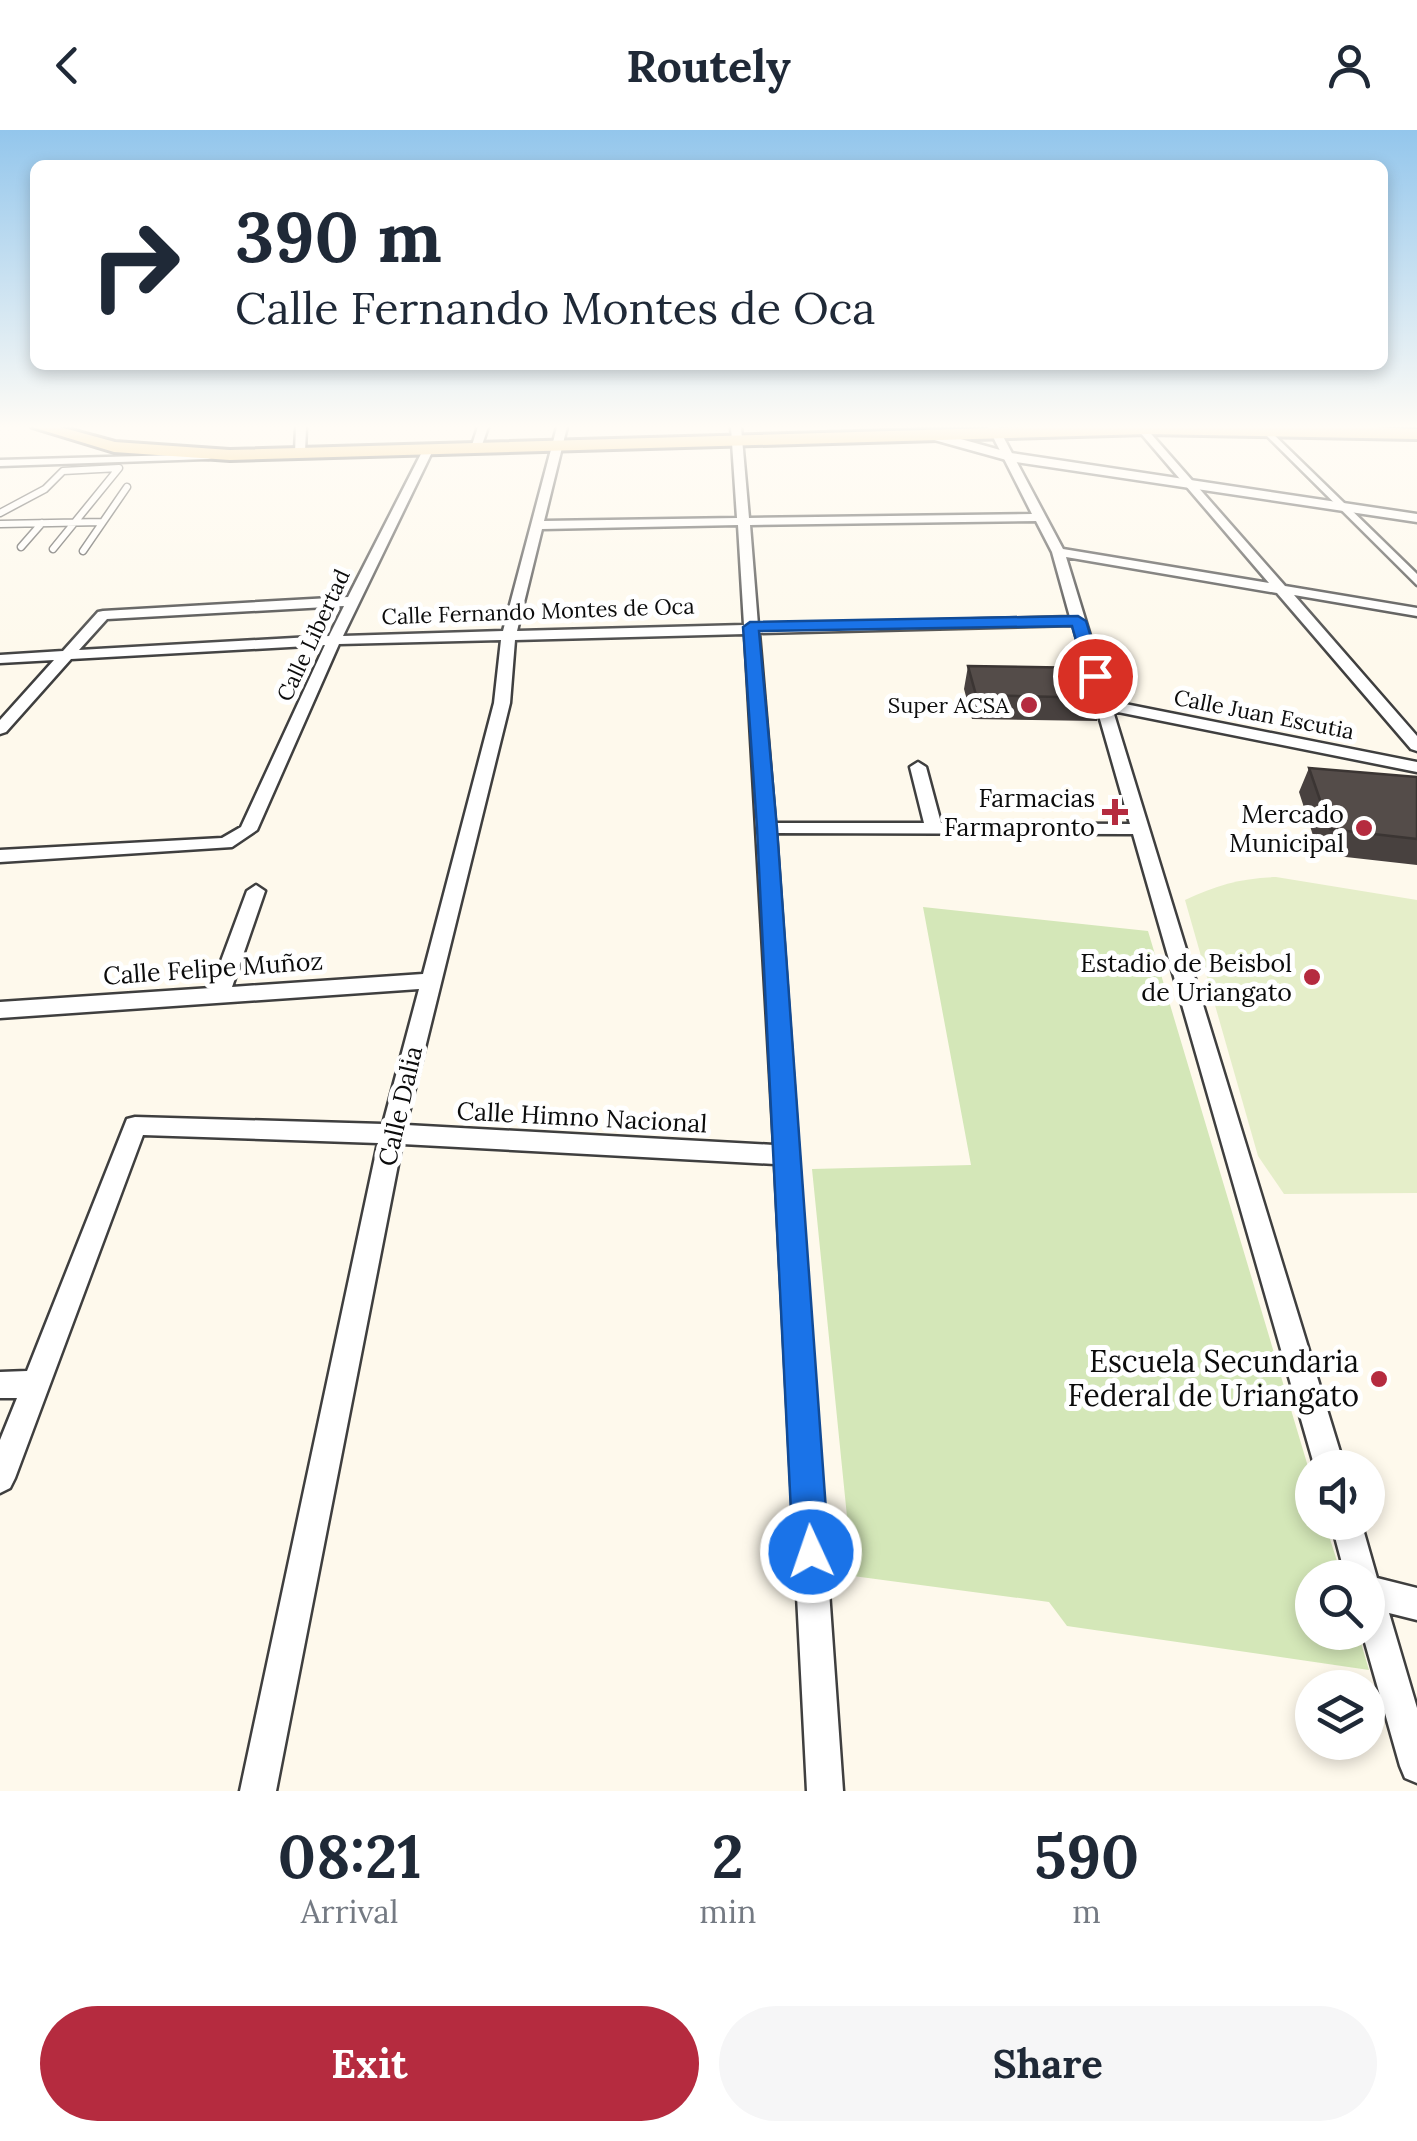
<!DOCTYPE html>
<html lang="en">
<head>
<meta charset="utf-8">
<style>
  :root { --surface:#fff; --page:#f6f6f7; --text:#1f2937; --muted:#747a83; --accent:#b52b3f }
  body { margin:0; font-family:Lora,serif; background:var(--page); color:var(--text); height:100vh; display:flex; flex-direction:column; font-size:38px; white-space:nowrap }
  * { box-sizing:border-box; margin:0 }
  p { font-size:32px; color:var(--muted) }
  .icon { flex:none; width:55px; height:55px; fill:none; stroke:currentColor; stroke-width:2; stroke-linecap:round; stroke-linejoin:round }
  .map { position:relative; height:1661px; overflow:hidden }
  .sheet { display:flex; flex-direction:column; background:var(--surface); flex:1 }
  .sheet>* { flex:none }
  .banner { position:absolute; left:30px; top:30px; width:1358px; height:210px; border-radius:15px; box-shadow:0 5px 15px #0003; background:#fff; color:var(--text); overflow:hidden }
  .fabs { position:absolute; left:1295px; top:1320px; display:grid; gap:20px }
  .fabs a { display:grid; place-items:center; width:90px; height:90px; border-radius:50%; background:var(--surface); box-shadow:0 5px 15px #0003; font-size:50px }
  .pin { position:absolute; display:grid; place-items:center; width:85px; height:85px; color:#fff; margin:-42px; border:5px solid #fff; border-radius:50%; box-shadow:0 2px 10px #0007 }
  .me { position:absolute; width:110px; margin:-55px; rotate:357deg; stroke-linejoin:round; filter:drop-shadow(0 0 8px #0008) }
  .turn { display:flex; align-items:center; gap:35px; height:210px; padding:0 40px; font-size:45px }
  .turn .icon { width:130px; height:130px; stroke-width:2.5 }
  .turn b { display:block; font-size:70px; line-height:85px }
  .eta { display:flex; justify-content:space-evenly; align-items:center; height:170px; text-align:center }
  .eta b { font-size:60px; font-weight:700; line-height:70px }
  .button { display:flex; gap:20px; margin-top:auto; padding:20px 40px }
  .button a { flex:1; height:115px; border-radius:60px; background:var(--accent); color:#fff; font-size:40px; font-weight:700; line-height:115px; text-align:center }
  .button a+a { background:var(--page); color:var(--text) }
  header { display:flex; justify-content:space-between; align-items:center; height:130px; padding:0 40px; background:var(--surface); font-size:45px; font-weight:700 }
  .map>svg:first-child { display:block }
  .green { fill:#d4e7b8 }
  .pitch { fill:#e5eec9 }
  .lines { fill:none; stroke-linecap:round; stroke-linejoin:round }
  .service-casing { stroke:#3f3f3f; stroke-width:9 }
  .minor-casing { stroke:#3f3f3f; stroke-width:5 }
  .tertiary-casing { stroke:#3f3f3f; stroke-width:5 }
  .primary-casing { stroke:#1d1d1d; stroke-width:6 }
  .service { stroke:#fff; stroke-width:6 }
  .minor { fill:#fff; fill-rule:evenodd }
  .tertiary { fill:#fff; fill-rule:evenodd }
  .primary { fill:#f2c368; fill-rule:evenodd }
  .wall { fill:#48413f }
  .building { fill:#544c49; stroke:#3b3533; stroke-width:2.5 }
  .route { fill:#1a73e8; stroke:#114b97; stroke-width:2.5 }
  .poi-dot { fill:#b52b3f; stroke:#fff; stroke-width:4 }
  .labels { text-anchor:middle; stroke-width:10; stroke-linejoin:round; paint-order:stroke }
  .far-street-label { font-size:22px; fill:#0c0c0c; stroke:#fff }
  .far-poi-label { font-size:22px; fill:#0c0c0c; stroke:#fff; text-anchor:end }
  .poi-label { font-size:25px; fill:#0c0c0c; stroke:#fff; text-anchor:end }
  .street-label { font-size:25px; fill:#0c0c0c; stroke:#fff }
  .near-poi-label { font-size:30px; fill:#0c0c0c; stroke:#fff; text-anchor:end }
</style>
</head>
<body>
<header><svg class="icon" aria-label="back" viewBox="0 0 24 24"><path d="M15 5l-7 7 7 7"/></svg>Routely<svg class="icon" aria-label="person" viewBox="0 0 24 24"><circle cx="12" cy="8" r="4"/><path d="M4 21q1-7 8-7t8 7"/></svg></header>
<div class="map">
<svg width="1417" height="1661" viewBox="0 0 1417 1661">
  <rect width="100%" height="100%" fill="#fef9ec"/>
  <path class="green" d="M923,777L1148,801L1312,1350V1392L1325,1393L1342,1447L1312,1448V1502L1358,1503L1369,1540L1067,1496L1049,1472L853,1446L812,1039L971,1035Z"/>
  <path class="pitch" d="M1276,747L1417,770V1063L1284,1064L1258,1026L1185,770C1216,755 1242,748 1276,747Z"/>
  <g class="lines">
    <defs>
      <path id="service" d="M0,383L45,359L63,341L119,338L53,419
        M0,394L102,392
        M21,417L42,393
        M83,421L127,357"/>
      <path id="minor" d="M296,297H306L305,323L300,326L295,323Z
        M478,297H488L481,318L476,321L471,318Z
        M557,297H567L544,391L737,388L731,297H741L749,388L1032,384L988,297H998L1063,419L1269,453L1138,300L1145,297L1285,456L1417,478V486L1294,465L1417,606V621L1411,619L1277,463L1066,427L1110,571L1417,632V642L1113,581L1345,1338H1315L1133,704L776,703L843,1661H807L775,1034L402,1014L276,1661H240L378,1013L143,1005L15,1348L10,1358L0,1363V1310L17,1268H0V1242L27,1241L127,989L135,987L383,994L419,859L0,888V872L211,858L247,761L256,755L265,761L232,857L423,844L494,573L501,510L339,514L257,700L232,717L0,732V720L222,708L241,697L325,515L71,529L6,602L0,604V590L54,530L0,533V525L63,521L98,482L103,481L348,467L423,320L428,317L433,320L343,506L503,501ZM1036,391L1052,422L1070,487L758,495L750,395ZM738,395L744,495L517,501L542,399ZM344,476L329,506L79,520L107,489ZM1073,495L1130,694L941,693L926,637L918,632L910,637L924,693H775L759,503ZM745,504L774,1015L406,995L510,573L515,510Z
        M1258,297H1266L1417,444V455Z
        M212,324V328L208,329L0,336V330Z
        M1331,1392H1361L1377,1448L1417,1458V1490L1389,1483L1417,1578V1653L1405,1648L1400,1636L1362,1502H1368V1448H1346Z"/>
      <path id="tertiary" d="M932,301L1011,323L1417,384V392L1010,331L927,308L926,305Z"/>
      <path id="primary" d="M32,297H60L115,312L230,320L1030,297H1371L1417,299V309L1147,304L230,330L114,322Z"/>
    </defs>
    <use href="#service" class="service-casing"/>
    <use href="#minor" class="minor-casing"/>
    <use href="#tertiary" class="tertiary-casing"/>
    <use href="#primary" class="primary-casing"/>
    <use href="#service" class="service"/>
    <use href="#minor" class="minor"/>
    <use href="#tertiary" class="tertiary"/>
    <use href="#primary" class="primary"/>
  </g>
  <path class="wall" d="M968,536L1103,568L1097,591L972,589L964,559Z
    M1309,638L1417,647V735L1319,724L1299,662Z"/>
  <path class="building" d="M968,536L1091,538L1103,568L976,565Z
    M1309,638L1417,647V709L1330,699Z"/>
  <linearGradient id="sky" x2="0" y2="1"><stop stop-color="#93c6ec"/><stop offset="0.56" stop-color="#fffcf6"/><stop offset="1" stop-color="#fffcf6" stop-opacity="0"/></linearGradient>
  <rect width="1417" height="530" fill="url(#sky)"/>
  <path class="route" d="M1078,486L1086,491L1103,546L1101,550L1086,546L1072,496L759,501L777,698L829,1422L823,1435L811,1440L799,1435L793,1422L757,698L743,497L750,492Z"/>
  <g class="poi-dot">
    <circle cx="1029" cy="575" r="10"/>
    <path d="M1110 667h10v10h10v10h-10v10h-10v-10h-10v-10h10z"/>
    <circle cx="1364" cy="698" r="10"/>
    <circle cx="1312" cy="847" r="10"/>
    <circle cx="1379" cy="1249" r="10"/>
  </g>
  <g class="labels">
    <g class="far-street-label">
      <text transform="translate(538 481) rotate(-2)" y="8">Calle Fernando Montes de Oca</text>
      <text transform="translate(313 505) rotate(-65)" y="8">Calle Libertad</text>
      <text transform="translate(1264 584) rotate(11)" y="8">Calle Juan Escutia</text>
    </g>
    <g class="far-poi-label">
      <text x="1009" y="583">Super ACSA</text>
    </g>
    <g class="poi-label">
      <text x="1095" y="677">Farmacias<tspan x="1095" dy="29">Farmapronto</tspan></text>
      <text x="1344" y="693">Mercado<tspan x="1344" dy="29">Municipal</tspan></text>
      <text x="1292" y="842">Estadio de Beisbol<tspan x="1292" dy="29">de Uriangato</tspan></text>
    </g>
    <g class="street-label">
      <text transform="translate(213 838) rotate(-4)" y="9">Calle Felipe Muñoz</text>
      <text transform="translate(400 976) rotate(-77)" y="9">Calle Dalia</text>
      <text transform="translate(582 987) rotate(3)" y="9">Calle Himno Nacional</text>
    </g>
    <g class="near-poi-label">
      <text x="1359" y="1242">Escuela Secundaria<tspan x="1359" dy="34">Federal de Uriangato</tspan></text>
    </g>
  </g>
</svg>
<div class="fabs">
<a><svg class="icon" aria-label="sound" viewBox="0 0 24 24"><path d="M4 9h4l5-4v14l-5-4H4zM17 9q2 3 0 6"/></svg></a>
<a><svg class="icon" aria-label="search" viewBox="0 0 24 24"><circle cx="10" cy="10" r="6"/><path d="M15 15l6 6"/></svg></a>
<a><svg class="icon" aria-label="layers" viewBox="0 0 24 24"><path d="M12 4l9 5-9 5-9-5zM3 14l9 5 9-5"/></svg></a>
</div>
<div class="pin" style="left:1095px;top:546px;background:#d93025"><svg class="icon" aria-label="arrive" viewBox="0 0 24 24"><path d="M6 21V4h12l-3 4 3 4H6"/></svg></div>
<svg class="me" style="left:811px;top:1422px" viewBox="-20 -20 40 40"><circle r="17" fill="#1a73e8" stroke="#fff" stroke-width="3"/><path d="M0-11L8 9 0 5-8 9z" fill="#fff"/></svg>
<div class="banner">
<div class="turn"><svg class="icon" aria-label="right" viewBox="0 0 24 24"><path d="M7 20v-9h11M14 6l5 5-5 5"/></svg><div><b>390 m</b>Calle Fernando Montes de Oca</div></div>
</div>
</div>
<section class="sheet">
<div class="eta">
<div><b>08:21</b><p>Arrival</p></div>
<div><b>2</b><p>min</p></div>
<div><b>590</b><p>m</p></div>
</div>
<div class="button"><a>Exit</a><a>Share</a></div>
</section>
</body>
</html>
